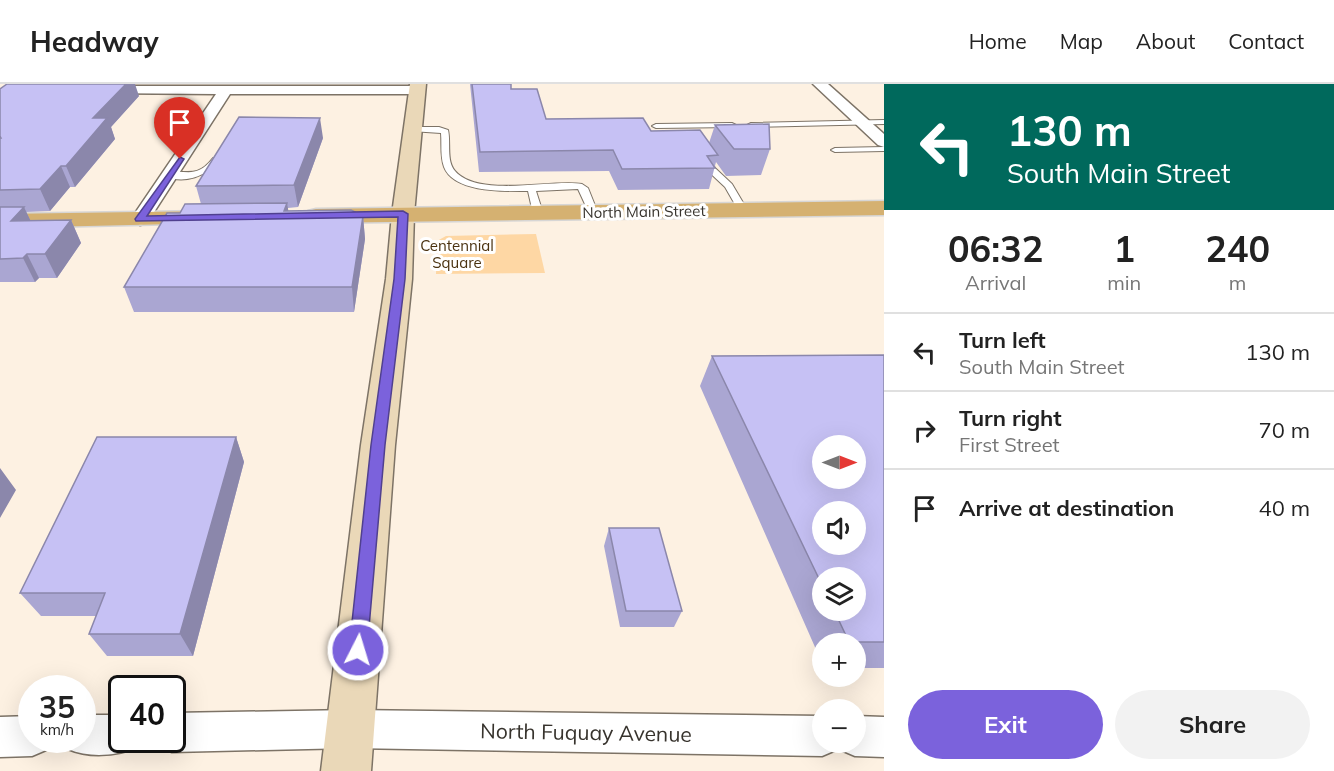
<!DOCTYPE html>
<html lang="en">
<head>
<meta charset="utf-8">
<style>
  :root { --surface:#fff; --page:#f2f2f2; --text:#222; --muted:#767676; --line:#e0e0e0; --accent:#7b62dc }
  body { margin:0; font-family:Mulish,sans-serif; background:var(--page); color:var(--text); height:100vh; display:flex; flex-direction:column; font-size:22px; white-space:nowrap }
  * { box-sizing:border-box; margin:0 }
  p { font-size:20px; color:var(--muted) }
  .icon { flex:none; width:33px; height:33px; fill:none; stroke:currentColor; stroke-width:2; stroke-linecap:round; stroke-linejoin:round }
  .map { position:relative; flex:1; overflow:hidden }
  .side { display:flex; flex-direction:column; background:var(--surface); width:450px }
  .side>* { flex:none }
  .banner { background:#00695c; color:#fff; overflow:hidden }
  .needle { width:39px; rotate:90deg }
  .controls { position:absolute; left:812px; top:351px; display:grid; gap:12px }
  .controls a { display:grid; place-items:center; width:54px; height:54px; border-radius:50%; background:var(--surface); box-shadow:0 6px 24px #0002; font-size:30px }
  .speed { position:absolute; left:18px; top:591px; display:flex; gap:12px; font-size:30px; font-weight:700; text-align:center }
  .speed>* { display:grid; place-content:center; width:78px; height:78px; border-radius:50%; background:var(--surface); box-shadow:0 6px 24px #0002; line-height:1 }
  .speed small { font-size:15px; font-weight:400 }
  .speed .limit { border:3px solid #111; border-radius:9px; background:#fff; color:#111 }
  .pin { position:absolute; display:grid; place-items:center; width:51px; height:51px; color:#fff; margin:-62px -26px; border-radius:50% 50% 50% 0; rotate:-45deg; box-shadow:0 0 6px #0007 }
  .pin .icon { rotate:45deg }
  .me { position:absolute; width:66px; margin:-33px; rotate:5deg; stroke-linejoin:round; filter:drop-shadow(0 0 4px #0008) }
  .turn { display:flex; align-items:center; gap:21px; height:126px; padding:0 24px; font-size:27px }
  .turn .icon { width:78px; height:78px; stroke-width:2.5 }
  .turn b { display:block; font-size:42px; line-height:51px }
  .eta { display:flex; justify-content:space-evenly; align-items:center; height:102px; text-align:center }
  .eta b { font-size:36px; font-weight:700; line-height:42px }
  .button { display:flex; gap:12px; margin-top:auto; padding:12px 24px }
  .button a { flex:1; height:69px; border-radius:36px; background:var(--accent); color:#fff; font-size:24px; font-weight:700; line-height:69px; text-align:center }
  .button a+a { background:var(--page); color:var(--text) }
  ul { padding:0; list-style:none }
  li { display:flex; align-items:center; gap:18px; height:78px; padding:0 24px; border-top:2px solid var(--line) }
  li div { flex:1 }
  li b { display:block; font-size:22px }
  li em { font-style:normal }
  header { display:flex; align-items:center; gap:36px; box-sizing:border-box; height:84px; padding:0 30px; background:var(--surface); border-bottom:2px solid var(--line) }
  header strong { font-size:28px }
  nav { display:flex; gap:33px; margin-inline-start:auto; font-size:21px }
  main { display:flex; flex:1; min-height:0 }
  .map>svg:first-child { display:block }
  .green { fill:#fed7a4 }
  .lines { fill:none; stroke-linecap:round; stroke-linejoin:round }
  .lane-casing { stroke:#7d7366; stroke-width:2 }
  .street-casing { stroke:#7d7366; stroke-width:3 }
  .secondary-casing { stroke:#7d7366; stroke-width:3 }
  .primary-casing { stroke:#d7d6d5; stroke-width:3 }
  .lane { fill:#fff; fill-rule:evenodd }
  .street { fill:#fff; fill-rule:evenodd }
  .secondary { fill:#ead8b8; fill-rule:evenodd }
  .primary { fill:#d5b171; fill-rule:evenodd }
  .wall { fill:#aaa6d2; fill-rule:evenodd }
  .shaded-wall { fill:#8b87ab }
  .building { fill:#c6c1f4; stroke:#8b87ab; stroke-width:1.5; fill-rule:evenodd }
  .route { fill:#7b62dc; stroke:#50408f; stroke-width:1.5 }
  .labels { text-anchor:middle; stroke-width:6; stroke-linejoin:round; paint-order:stroke }
  .far-street-label { font-size:15px; fill:#37332d; stroke:#fff }
  .far-park-label { font-size:15px; fill:#4a3210; stroke:#fff }
  .near-street-label { font-size:21px; fill:#37332d; stroke:#fff }
</style>
</head>
<body>
<header>
<strong>Headway</strong>
<nav><a>Home</a><a>Map</a><a>About</a><a>Contact</a></nav>
</header>
<main>
<div class="map">
<svg width="884" height="687" viewBox="0 0 884 687">
  <rect width="100%" height="100%" fill="#fdf1e2"/>
  <path class="green" d="M536,150L545,189L436,190L437,157L446,152Z"/>
  <g class="lines">
    <defs>
      <path id="lane" d="M884,36V40L751,43L747,41L751,39Z
        M732,39L736,41L735,43L656,44L652,42L656,40Z
        M414,43H439L448,46C451,58 446,77 455,87C478,114 551,95 582,100L588,104L598,129L590,131L578,105L536,107L543,129L538,132L533,129L528,107C504,107 454,109 444,83C440,72 442,60 441,49L411,47L410,45Z
        M884,63V67L835,68L831,66L835,64Z
        M701,71H707L715,84L732,100L748,127L746,129H740L725,103L709,88L700,73Z
        M213,74L220,76C209,91 182,102 165,91C181,81 194,99 213,74Z"/>
      <path id="street" d="M813,0H828L884,50V63L878,61Z
        M100,2H417L424,6L417,10H230L147,139L140,141L131,135L216,10L95,9L93,6Z
        M351,626L822,632V658H855V632L884,633V673L855,672L841,666L838,659L836,666L822,672L351,664L172,668L158,663L155,656H172V629Z
        M82,631H122V656H139L136,664C115,672 89,674 68,665L64,656H82Z
        M32,632V656H50L46,666L32,672L0,673V633Z"/>
      <path id="secondary" d="M410,0H426L414,130L412,195L395,361L371,687H321L361,361L386,195L392,130Z"/>
      <path id="primary" d="M884,117V131L316,139L308,137L305,132L308,127L316,125Z
        M210,127L218,129L221,134L218,139L0,144V130Z"/>
    </defs>
    <use href="#lane" class="lane-casing"/>
    <use href="#street" class="street-casing"/>
    <use href="#secondary" class="secondary-casing"/>
    <use href="#primary" class="primary-casing"/>
    <use href="#lane" class="lane"/>
    <use href="#street" class="street"/>
    <use href="#secondary" class="secondary"/>
    <use href="#primary" class="primary"/>
  </g>
  <path class="wall" d="M470,0H511V5L546,35L651,47L709,59L715,41L770,65L761,91L726,92L716,78L709,105L618,106L609,87L479,88Z
    M0,5L139,12L111,43L115,55L75,103H70L50,127L26,128L30,136H71L81,159L57,194H39L35,198H0Z
    M323,54L298,123L288,124V127L363,132L365,155L354,228H134L124,203L180,129L201,120L196,102Z
    M884,271V584H855V560H822V579L700,302L712,272ZM822,494L855,526H822Z
    M236,353L244,378L193,572H107L89,550L96,532H41L20,509Z
    M609,444L682,527L674,543H620L604,462Z"/>
  <path class="shaded-wall" d="M126,0H135L139,12L111,43L115,55L75,103L66,82L93,34Z
    M320,34L323,54L298,123L294,101Z
    M61,82L70,103L50,127L40,105Z
    M287,119L291,142L284,127Z
    M24,123L35,146L11,137Z
    M363,132L365,155L354,228L352,203Z
    M71,136L81,159L57,194L45,170Z
    M27,170L39,194L35,198L23,174Z
    M236,353L244,378L193,572L180,550Z
    M0,384L16,406L0,434Z"/>
  <path class="building" d="M7,0H126L93,34H107L66,82H61L40,105L0,106V54H1L0,52V5Z
    M472,0H511V5H537L546,35L643,34L651,47L700,46L718,71L707,72L715,84L622,85L613,66L480,68Z
    M239,33L320,34L294,101L196,102Z
    M769,40L770,65H734L715,41Z
    M287,119L284,127L351,126L363,132L352,203H124L167,129H180L185,120Z
    M0,123H24L11,137L71,136L45,170H27L23,174L0,175Z
    M884,271V558H849L834,526H855V494H822V501L712,272ZM822,362H855V394H822ZM822,428H855V460H822Z
    M97,353H236L180,550H89L105,509H20Z
    M609,444H659L682,527H626Z"/>
  <path class="route" d="M180,73L184,75L147,132L403,127L408,130L405,195L385,361L367,566L364,572L358,574L352,572L349,566L371,361L394,195L398,133L136,137L135,135Z"/>
  <g class="labels">
    <g class="far-street-label">
      <text transform="translate(644 128) rotate(-1)" y="5">North Main Street</text>
    </g>
    <g class="far-park-label">
      <text x="457" y="167">Centennial<tspan x="457" dy="17">Square</tspan></text>
    </g>
    <g class="near-street-label">
      <text transform="translate(586 649) rotate(1)" y="7">North Fuquay Avenue</text>
    </g>
  </g>
</svg>
<div class="controls">
<a><svg class="needle" viewBox="-14 -14 28 28"><path d="M0-13l5 13h-10z" fill="#e53935"/><path d="M0 13l5-13h-10z" fill="#767676"/></svg></a>
<a><svg class="icon" aria-label="sound" viewBox="0 0 24 24"><path d="M4 9h4l5-4v14l-5-4H4zM17 9q2 3 0 6"/></svg></a>
<a><svg class="icon" aria-label="layers" viewBox="0 0 24 24"><path d="M12 4l9 5-9 5-9-5zM3 14l9 5 9-5"/></svg></a>
<a>+</a>
<a>−</a>
</div>
<div class="speed"><div>35<small>km/h</small></div><div class="limit">40</div></div>
<div class="pin" style="left:180px;top:75px;background:#d93025"><svg class="icon" aria-label="arrive" viewBox="0 0 24 24"><path d="M6 21V4h12l-3 4 3 4H6"/></svg></div>
<svg class="me" style="left:358px;top:566px" viewBox="-20 -20 40 40"><circle r="17" fill="#7b62dc" stroke="#fff" stroke-width="3"/><path d="M0-11L8 9 0 5-8 9z" fill="#fff"/></svg>
</div>
<section class="side">
<div class="banner">
<div class="turn"><svg class="icon" aria-label="left" viewBox="0 0 24 24"><path d="M17 20v-9H6M10 6l-5 5 5 5"/></svg><div><b>130 m</b>South Main Street</div></div>
</div>
<div class="eta">
<div><b>06:32</b><p>Arrival</p></div>
<div><b>1</b><p>min</p></div>
<div><b>240</b><p>m</p></div>
</div>
<ul>
<li><svg class="icon" aria-label="left" viewBox="0 0 24 24"><path d="M17 20v-9H6M10 6l-5 5 5 5"/></svg><div><b>Turn left</b><p>South Main Street</p></div><em>130 m</em></li>
<li><svg class="icon" aria-label="right" viewBox="0 0 24 24"><path d="M7 20v-9h11M14 6l5 5-5 5"/></svg><div><b>Turn right</b><p>First Street</p></div><em>70 m</em></li>
<li><svg class="icon" aria-label="arrive" viewBox="0 0 24 24"><path d="M6 21V4h12l-3 4 3 4H6"/></svg><div><b>Arrive at destination</b></div><em>40 m</em></li>
</ul>
<div class="button"><a>Exit</a><a>Share</a></div>
</section>
</main>
</body>
</html>
